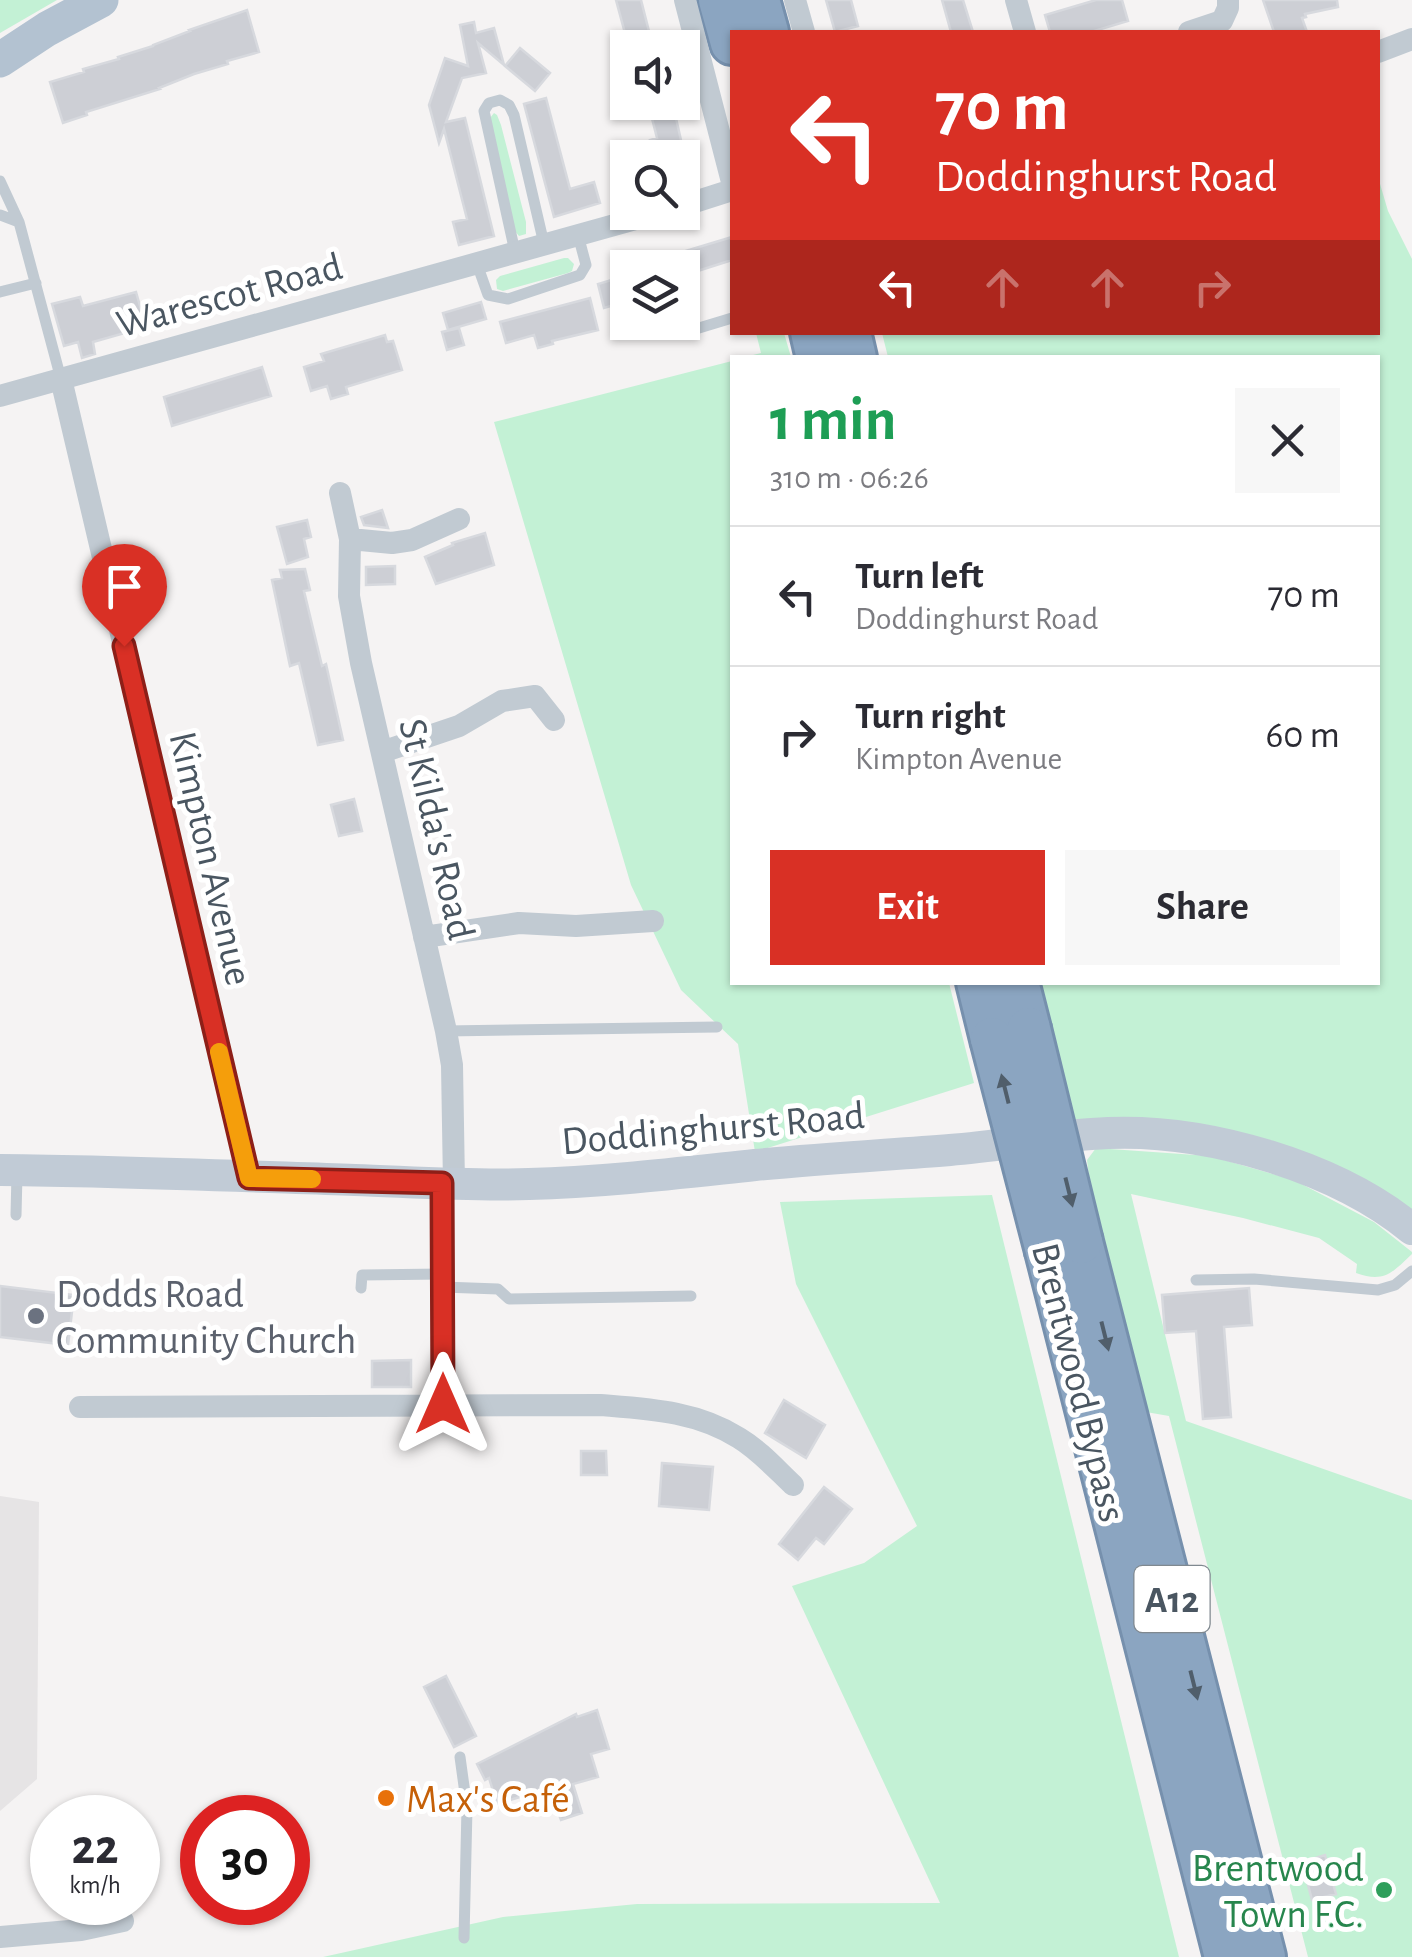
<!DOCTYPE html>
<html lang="en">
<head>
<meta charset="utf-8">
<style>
  :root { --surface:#fff; --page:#f7f7f7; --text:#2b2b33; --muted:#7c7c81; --line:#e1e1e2; --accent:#d93025 }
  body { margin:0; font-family:"Alegreya Sans",sans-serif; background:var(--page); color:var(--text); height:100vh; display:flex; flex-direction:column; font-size:38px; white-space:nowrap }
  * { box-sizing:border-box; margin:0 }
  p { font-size:32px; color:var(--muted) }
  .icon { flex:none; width:55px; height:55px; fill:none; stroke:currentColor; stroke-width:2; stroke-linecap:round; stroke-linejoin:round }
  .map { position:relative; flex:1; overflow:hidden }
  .side { position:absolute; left:730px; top:355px; width:650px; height:630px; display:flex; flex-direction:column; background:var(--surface); border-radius:0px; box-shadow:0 2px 8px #0004 }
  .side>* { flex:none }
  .banner { position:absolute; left:730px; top:30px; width:650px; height:305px; border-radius:0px; box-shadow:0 2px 8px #0004; background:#d93025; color:#fff; overflow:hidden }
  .fabs { position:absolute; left:610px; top:30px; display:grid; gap:20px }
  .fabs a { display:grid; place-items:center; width:90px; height:90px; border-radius:0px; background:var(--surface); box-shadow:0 2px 8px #0004; font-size:50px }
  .speed { position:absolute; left:30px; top:1795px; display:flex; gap:20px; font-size:50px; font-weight:700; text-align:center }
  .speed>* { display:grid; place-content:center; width:130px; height:130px; border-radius:50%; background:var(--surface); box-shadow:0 2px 8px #0004; line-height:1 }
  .speed small { font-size:25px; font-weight:400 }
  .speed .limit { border:15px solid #d22; background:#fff; color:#111 }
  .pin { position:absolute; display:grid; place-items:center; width:85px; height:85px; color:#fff; margin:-102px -42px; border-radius:50% 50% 50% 0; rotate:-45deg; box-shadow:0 0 10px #0007 }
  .pin .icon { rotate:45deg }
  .me { position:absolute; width:110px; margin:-55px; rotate:0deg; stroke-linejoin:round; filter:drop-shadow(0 0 8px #0008) }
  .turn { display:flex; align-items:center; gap:35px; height:210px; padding:0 40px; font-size:45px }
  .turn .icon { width:130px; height:130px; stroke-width:2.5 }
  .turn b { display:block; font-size:70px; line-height:85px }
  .lanes { display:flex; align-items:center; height:95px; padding:0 40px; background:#0003; justify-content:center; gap:50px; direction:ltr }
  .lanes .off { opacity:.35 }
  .round { display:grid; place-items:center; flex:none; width:105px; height:105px; border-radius:0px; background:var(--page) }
  .overview { display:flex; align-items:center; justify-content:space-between; height:170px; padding:0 40px }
  h1 { font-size:60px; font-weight:700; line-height:75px; color:#1e9e55 }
  .action { display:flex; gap:20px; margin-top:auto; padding:20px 40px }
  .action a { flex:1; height:115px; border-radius:0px; background:var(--accent); color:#fff; font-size:40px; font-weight:700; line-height:115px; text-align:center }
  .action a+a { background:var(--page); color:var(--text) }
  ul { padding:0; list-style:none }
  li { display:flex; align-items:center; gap:30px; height:140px; padding:0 40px; border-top:2px solid var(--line) }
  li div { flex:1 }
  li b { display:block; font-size:38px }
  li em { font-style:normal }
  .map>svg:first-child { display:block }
  .education { fill:#e6e4e5 }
  .green { fill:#c3f1d5 }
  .building { fill:#cdcfd5; stroke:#d7d9de; stroke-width:2.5 }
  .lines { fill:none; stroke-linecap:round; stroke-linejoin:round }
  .highway-casing { stroke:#7690ad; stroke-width:48 }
  .lane { stroke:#c1cad2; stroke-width:11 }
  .street { stroke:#c1cad2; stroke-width:22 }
  .secondary { stroke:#c1cbd6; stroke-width:32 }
  .primary { stroke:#b3c2d1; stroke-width:35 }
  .highway { stroke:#8ba5c1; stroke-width:42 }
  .highway-bridge-casing { stroke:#7690ad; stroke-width:48; stroke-linecap:butt }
  .highway-bridge { stroke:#8ba5c1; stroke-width:42 }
  .oneway { fill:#505e6b }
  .route-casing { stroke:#8d1f18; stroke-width:25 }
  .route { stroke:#d93025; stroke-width:18 }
  .slow { stroke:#f59e0b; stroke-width:18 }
  .worship-dot { fill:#6b7280; stroke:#fff; stroke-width:4 }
  .food-dot { fill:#e8710a; stroke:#fff; stroke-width:4 }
  .leisure-dot { fill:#2e9e5b; stroke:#fff; stroke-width:4 }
  .labels { text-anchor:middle; stroke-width:10; stroke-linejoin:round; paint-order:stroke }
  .shield { fill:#fff; stroke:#808990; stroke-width:2.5 }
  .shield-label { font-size:38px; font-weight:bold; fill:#4a5661 }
  .street-label { font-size:40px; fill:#4a5661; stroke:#fff }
  .worship-label { font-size:40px; fill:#5b616d; stroke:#fff; text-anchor:start }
  .food-label { font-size:40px; fill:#c56008; stroke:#fff; text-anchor:start }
  .leisure-label { font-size:40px; fill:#27864d; stroke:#fff; text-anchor:end }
</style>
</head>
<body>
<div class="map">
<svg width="1412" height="1957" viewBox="0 0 1412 1957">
  <rect width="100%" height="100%" fill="#f5f3f3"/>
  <path class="education" d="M0,1496L39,1502L37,1779L0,1811Z"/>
  <path class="green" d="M0,0H57L0,33Z
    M494,113L497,115L501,125L526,222V234L519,236L514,230L490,118Z
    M1378,177L1388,211L1412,259V1212L1357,1177L1074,1122L1037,983L1378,982V358L888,357L882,333L1378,332Z
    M564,258H568L574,264L572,271L568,273L503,291L497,289L496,280L500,276Z
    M756,333H784L791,357H745L761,353Z
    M732,361V982L949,983L974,1083L755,1152L738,1044L681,990L631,885L494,422Z
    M1096,1148L1210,1156L1294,1180L1374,1222L1412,1252V1254C1392,1273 1384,1283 1356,1273L1357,1264L1319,1238L1243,1218L1131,1194L1186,1421L1412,1500V1957H1308L1169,1416L1146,1412L1091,1194L1087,1160Z
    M992,1195L1179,1957H323L503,1917L637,1904L940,1903L792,1586L864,1563L917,1526L796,1284L780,1202Z"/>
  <path class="building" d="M616,0H641L652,43L629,48Z
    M826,0H851L858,26L835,32Z
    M942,0H963L973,32H951Z
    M1096,0H1122L1128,21L1091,32H1050L1045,15Z
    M1263,0H1337L1338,7L1305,14L1306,17L1302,18L1307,32H1274Z
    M247,10L259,52L227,61L228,64L194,74L159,88L160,89L86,112L87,115L63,123L50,82L84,72L83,69L119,59L118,57L153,46V45L190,31L189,30Z
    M474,22L476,33L494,28L504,65L478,43L486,73L462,78L446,122L465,118L494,236L459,245L453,222L467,219L444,129L439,143L429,105L445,58L468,66L460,25Z
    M520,48L550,73L535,91L505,66Z
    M546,98L570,189L594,182L600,203L554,217L524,104Z
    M673,105L683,149L678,150L680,158H655L650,140L657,138L650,111Z
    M732,237V260L682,276V268H646V263Z
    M628,275V301L604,308L598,284Z
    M136,292L146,327L93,342L95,354L82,358L78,342L64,346L52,304L80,297L83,306Z
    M590,298L598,330L552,341L553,344L538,348L534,335L506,343L500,322Z
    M481,302L486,319L448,330L443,313Z
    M459,328L464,345L447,350L442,332Z
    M385,335L387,342L393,341L402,370L346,387L348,394L331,399L327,386L311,391L304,367L324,361L321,354Z
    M262,367L271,396L172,426L164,397Z
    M382,510L388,528L364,525L361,517Z
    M307,520L311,537L304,539L308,557L287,564L277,527Z
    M485,533L494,565L436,584L425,557L453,545L452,543Z
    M395,566V584L366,585V567Z
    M305,569L310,590L304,591L322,666L326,664L343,740L318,745L299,663L290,666L272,580L282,578L280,570Z
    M354,799L362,831L339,836L331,805Z
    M0,1286L74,1295L68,1345L0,1337Z
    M1249,1288L1252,1325L1224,1327L1231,1417L1203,1419L1196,1331L1165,1333L1162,1295Z
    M411,1360V1387H372V1361Z
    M784,1400L825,1425L806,1458L765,1433Z
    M581,1451H606L607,1475H581Z
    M662,1463L713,1467L709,1510L659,1506Z
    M824,1487L852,1509L824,1544L816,1538L798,1560L779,1544Z
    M446,1676L476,1736L454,1747L424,1687Z
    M597,1710L609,1749L591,1754L598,1777L573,1784L582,1813L561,1820L549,1788L497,1804L489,1778L485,1780L477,1764L576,1714L577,1717Z
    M1325,1855L1336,1894L1312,1900L1302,1862Z"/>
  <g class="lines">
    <defs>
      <path id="highway" d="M720,0L732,43
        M758,0L767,32
        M812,332L818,358
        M849,332L855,358
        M978,982L992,1039
        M1017,982L1029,1029
        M1081,1242L1264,1957
        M1047,1251L1226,1957"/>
    </defs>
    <use href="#highway" class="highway-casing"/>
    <path class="lane" d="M0,181L19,222L61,379
      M0,215L19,222
      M515,252L484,111L489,103L500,100L509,105L514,115L544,244
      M477,264L488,295L508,299L580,275L586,265L578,235
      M0,292L36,283
      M699,328L732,318
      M446,1031L717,1027
      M16,1215L17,1174
      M1196,1280L1254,1279L1378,1290L1395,1285L1412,1271
      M443,1287L498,1289L509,1299L691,1296
      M361,1288L362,1275L442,1274
      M460,1757L467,1808L464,1938"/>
    <path class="street" d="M685,0L732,182
      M795,0L804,32
      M1016,0L1025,32
      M1189,32L1222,21L1228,8V0
      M1378,52L1412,39
      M682,206L732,190
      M61,379L249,1178
      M0,396L661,212
      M340,493L350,539L349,596L361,663L446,1031L452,1065L454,1184
      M350,539L392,543L412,540L459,519
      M382,752L459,726L502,701L535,696L554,720
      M424,937L519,923L576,926L653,921
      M441,1183L443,1404
      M80,1407L600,1405C649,1409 696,1411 739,1438C759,1450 776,1469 793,1485
      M0,1937L81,1930L123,1921"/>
    <path class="secondary" d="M0,1170C118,1171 237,1176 355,1180C413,1182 471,1186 529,1184C605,1182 679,1173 755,1165C820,1159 885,1155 950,1150C1003,1146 1055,1135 1108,1133C1207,1129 1335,1166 1412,1229"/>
    <path class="primary" d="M0,60L47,29L101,0"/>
    <use href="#highway" class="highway"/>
    <defs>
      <path id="highway-bridge" d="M1029,1029L1081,1242
        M992,1039L1047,1251"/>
    </defs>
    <use href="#highway-bridge" class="highway-bridge-casing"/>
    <use href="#highway-bridge" class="highway-bridge"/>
  </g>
  <defs><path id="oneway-solid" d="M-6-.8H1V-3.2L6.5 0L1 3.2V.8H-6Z" transform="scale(2.5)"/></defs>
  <g class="oneway">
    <use href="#oneway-solid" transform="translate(1005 1089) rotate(-104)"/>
    <use href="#oneway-solid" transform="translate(1069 1192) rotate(76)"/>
    <use href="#oneway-solid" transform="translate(1105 1336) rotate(76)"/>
    <use href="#oneway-solid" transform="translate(1194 1685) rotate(76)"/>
  </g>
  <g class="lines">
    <defs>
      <path id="route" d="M124,646L249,1178L442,1183L443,1404"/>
    </defs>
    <use href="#route" class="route-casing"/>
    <use href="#route" class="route"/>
    <path class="slow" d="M219,1052L249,1178L312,1179"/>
  </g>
  <circle class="worship-dot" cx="36" cy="1316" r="10"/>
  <circle class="food-dot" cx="386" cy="1798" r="10"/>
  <circle class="leisure-dot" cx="1384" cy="1890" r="10"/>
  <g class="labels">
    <rect class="shield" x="1134.5" y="1566" width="75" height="66" rx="8"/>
    <g class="shield-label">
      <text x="1172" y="1612">A12</text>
    </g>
    <g class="street-label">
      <text transform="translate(229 294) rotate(-15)" y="14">Warescot Road</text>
      <text transform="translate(438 829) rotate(77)" y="14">St Kilda's Road</text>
      <text transform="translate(212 858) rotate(77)" y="14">Kimpton Avenue</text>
      <text transform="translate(713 1127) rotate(-5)" y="14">Doddinghurst Road</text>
      <text transform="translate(1080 1382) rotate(76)" y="14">Brentwood Bypass</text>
    </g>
    <g class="worship-label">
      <text x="56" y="1307">Dodds Road<tspan x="56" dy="46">Community Church</tspan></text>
    </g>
    <g class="food-label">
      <text x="406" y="1812">Max's Café</text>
    </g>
    <g class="leisure-label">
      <text x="1364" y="1881">Brentwood<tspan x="1364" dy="46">Town F.C.</tspan></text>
    </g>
  </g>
</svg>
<div class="fabs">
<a><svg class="icon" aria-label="sound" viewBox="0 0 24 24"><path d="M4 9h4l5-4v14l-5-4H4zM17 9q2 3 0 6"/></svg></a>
<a><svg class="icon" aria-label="search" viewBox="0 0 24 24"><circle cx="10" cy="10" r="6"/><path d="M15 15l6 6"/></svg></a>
<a><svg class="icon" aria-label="layers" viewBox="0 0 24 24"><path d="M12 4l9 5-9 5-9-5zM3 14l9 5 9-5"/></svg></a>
</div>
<div class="speed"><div>22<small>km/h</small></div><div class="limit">30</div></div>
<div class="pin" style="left:124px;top:646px;background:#d93025"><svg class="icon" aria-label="arrive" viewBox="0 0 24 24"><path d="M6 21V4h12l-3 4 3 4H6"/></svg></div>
<svg class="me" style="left:443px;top:1404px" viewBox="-20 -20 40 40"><path d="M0-17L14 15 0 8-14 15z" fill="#d93025" stroke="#fff" stroke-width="4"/></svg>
<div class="banner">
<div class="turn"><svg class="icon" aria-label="left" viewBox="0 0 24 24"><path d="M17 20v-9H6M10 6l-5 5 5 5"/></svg><div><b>70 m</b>Doddinghurst Road</div></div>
<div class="lanes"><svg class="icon" aria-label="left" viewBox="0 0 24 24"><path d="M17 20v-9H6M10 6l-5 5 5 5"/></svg><svg class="icon off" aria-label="ahead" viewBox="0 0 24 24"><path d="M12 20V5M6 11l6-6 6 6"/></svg><svg class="icon off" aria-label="ahead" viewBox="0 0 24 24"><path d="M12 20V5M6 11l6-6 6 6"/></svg><svg class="icon off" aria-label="right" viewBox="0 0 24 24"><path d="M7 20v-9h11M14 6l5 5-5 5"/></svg></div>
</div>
<section class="side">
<div class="overview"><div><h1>1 min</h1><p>310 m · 06:26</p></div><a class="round"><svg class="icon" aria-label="close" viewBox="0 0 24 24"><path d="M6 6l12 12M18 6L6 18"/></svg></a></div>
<ul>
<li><svg class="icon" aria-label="left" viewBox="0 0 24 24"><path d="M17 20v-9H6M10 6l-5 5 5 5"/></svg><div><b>Turn left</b><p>Doddinghurst Road</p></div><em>70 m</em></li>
<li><svg class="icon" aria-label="right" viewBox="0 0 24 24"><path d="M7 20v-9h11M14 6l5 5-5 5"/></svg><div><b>Turn right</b><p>Kimpton Avenue</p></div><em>60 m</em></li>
</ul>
<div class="action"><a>Exit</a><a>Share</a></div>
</section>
</div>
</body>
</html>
